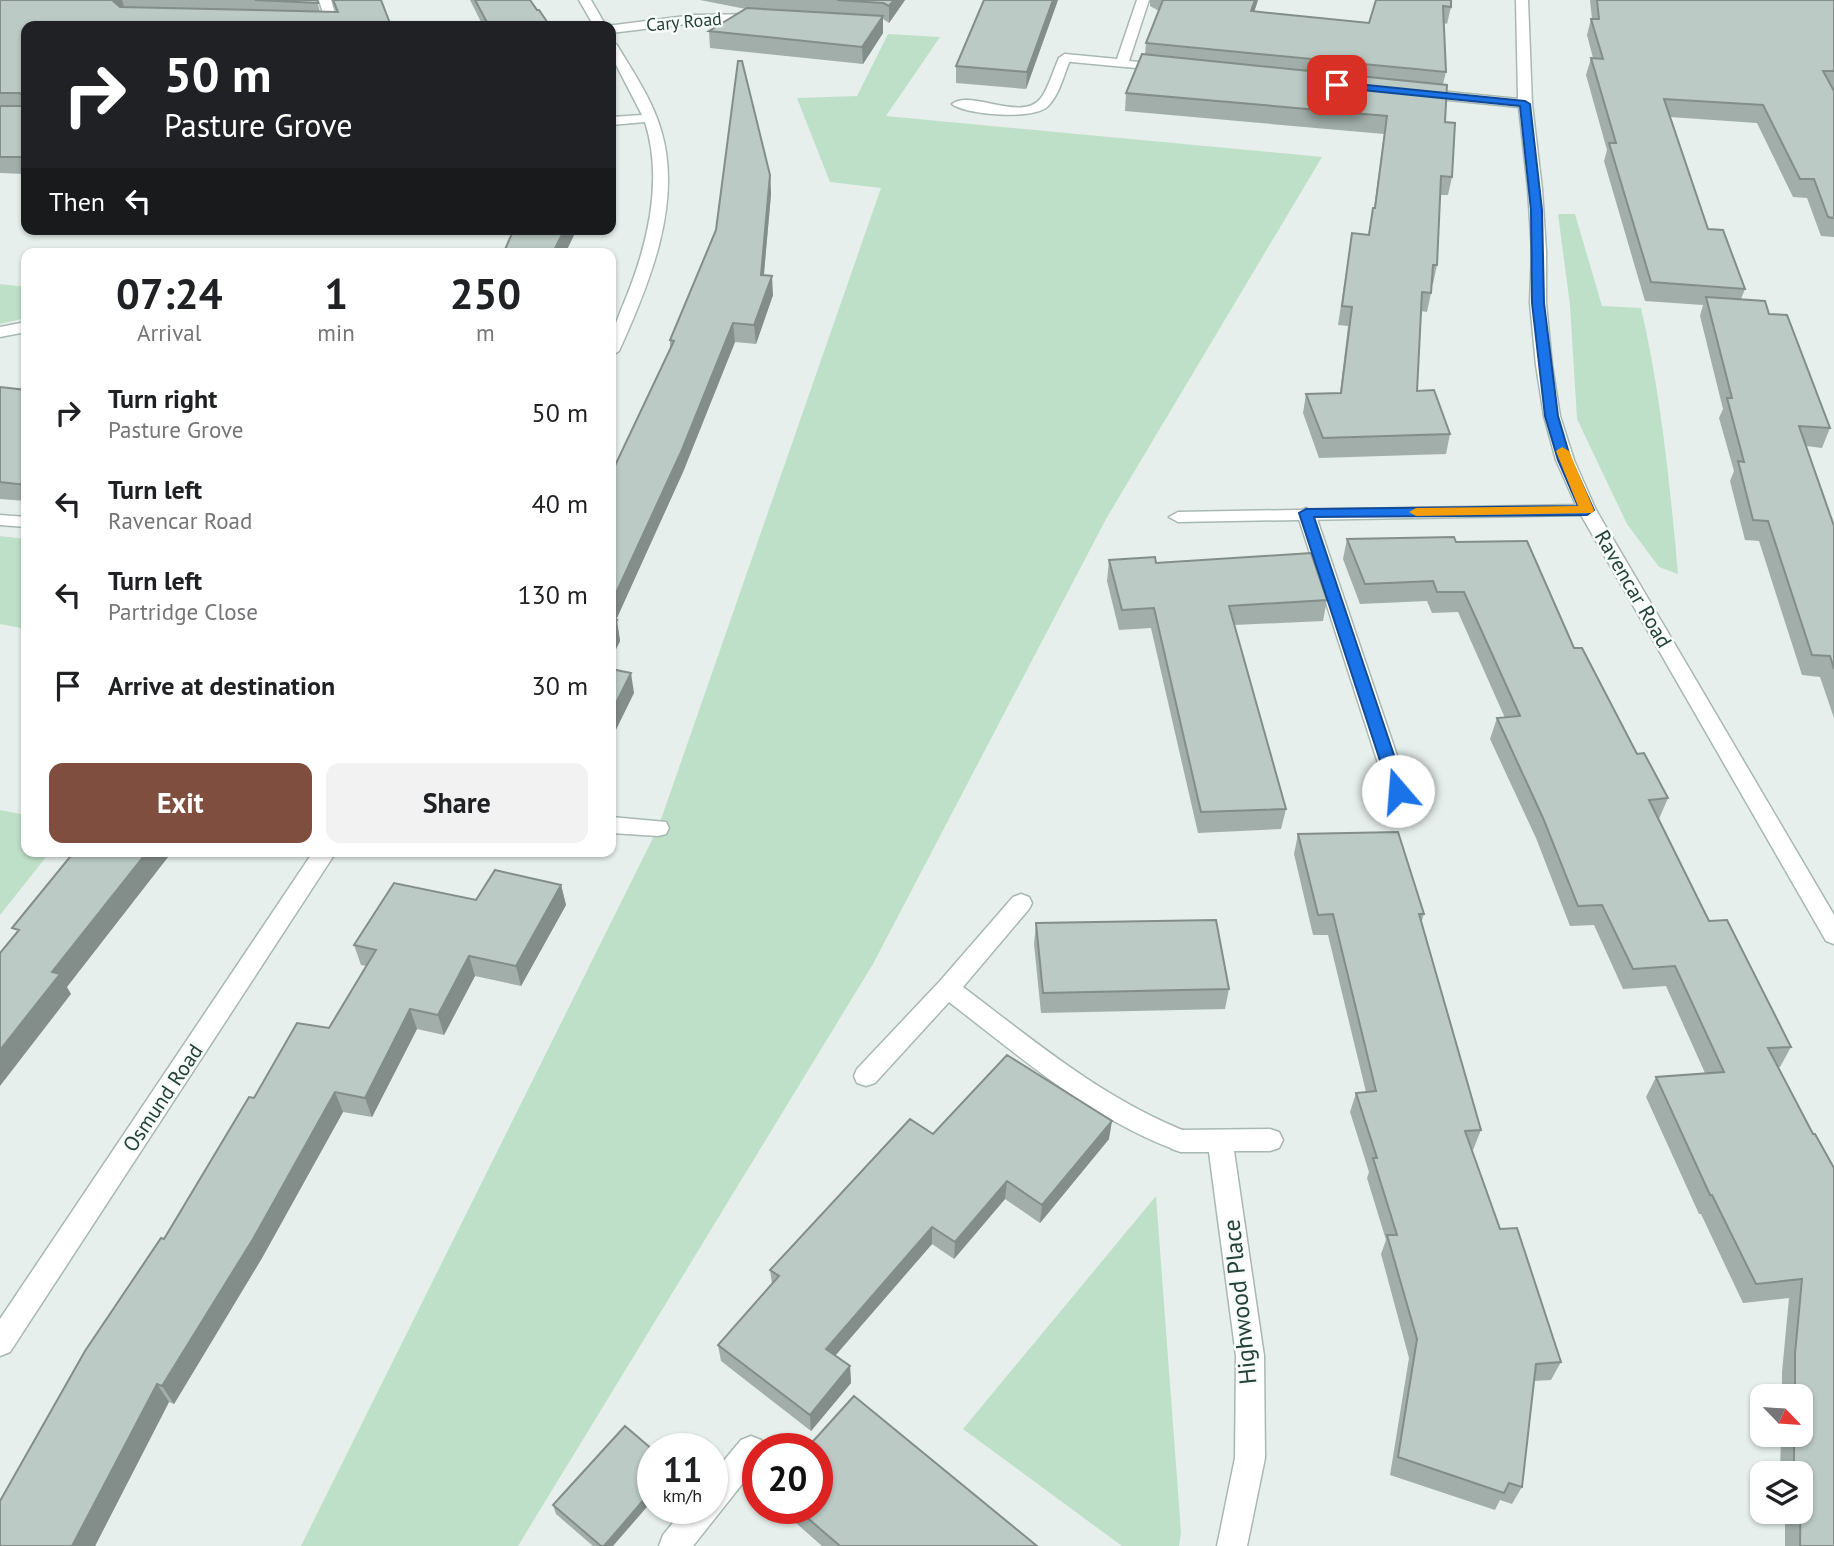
<!DOCTYPE html>
<html lang="en">
<head>
<meta charset="utf-8">
<style>
  :root { --surface:#fff; --page:#f2f2f2; --text:#202124; --muted:#757577; --accent:#7f4e3f }
  body { margin:0; font-family:"PT Sans",sans-serif; background:var(--page); color:var(--text); height:100vh; display:flex; flex-direction:column; font-size:26px; white-space:nowrap }
  * { box-sizing:border-box; margin:0 }
  p { font-size:23px; color:var(--muted) }
  .icon { flex:none; width:38px; height:38px; fill:none; stroke:currentColor; stroke-width:2; stroke-linecap:round; stroke-linejoin:round }
  .map { position:relative; flex:1; overflow:hidden }
  .sheet { position:absolute; left:21px; top:248px; width:595px; height:609px; display:flex; flex-direction:column; background:var(--surface); border-radius:14px; box-shadow:0 2px 5px #0004 }
  .sheet>* { flex:none }
  .hud { position:absolute; left:21px; top:21px; width:595px; height:214px; border-radius:14px; box-shadow:0 2px 5px #0004; background:#202124; color:#fff; overflow:hidden }
  .needle { width:46px; rotate:115deg }
  .controls { position:absolute; left:1750px; top:1384px; display:grid; gap:14px }
  .controls a { display:grid; place-items:center; width:63px; height:63px; border-radius:14px; background:var(--surface); box-shadow:0 2px 5px #0004; font-size:35px }
  .speed { position:absolute; left:637px; top:1433px; display:flex; gap:14px; font-size:35px; font-weight:700; text-align:center }
  .speed>* { display:grid; place-content:center; width:91px; height:91px; border-radius:50%; background:var(--surface); box-shadow:0 2px 5px #0004; line-height:1 }
  .speed small { font-size:18px; font-weight:400 }
  .speed .limit { border:10px solid #d22; background:#fff; color:#111 }
  .pin { position:absolute; display:grid; place-items:center; width:60px; height:60px; color:#fff; margin:-30px; border-radius:14px; box-shadow:0 4px 10px #0006 }
  .me { position:absolute; width:77px; margin:-38px; rotate:342deg; stroke-linejoin:round; filter:drop-shadow(0 0 5px #0008) }
  .turn { display:flex; align-items:center; gap:24px; height:147px; padding:0 28px; font-size:32px }
  .turn .icon { width:91px; height:91px; stroke-width:2.5 }
  .turn b { display:block; font-size:49px; line-height:60px }
  .then { display:flex; align-items:center; height:66px; padding:0 28px; background:#0003; gap:14px; font-size:26px }
  .eta { display:flex; justify-content:space-evenly; align-items:center; height:119px; text-align:center }
  .eta b { font-size:42px; font-weight:600; line-height:49px }
  .cta { display:flex; gap:14px; margin-top:auto; padding:14px 28px }
  .cta a { flex:1; height:80px; border-radius:14px; background:var(--accent); color:#fff; font-size:28px; font-weight:600; line-height:80px; text-align:center }
  .cta a+a { background:var(--page); color:var(--text) }
  ul { padding:0; list-style:none }
  li { display:flex; align-items:center; gap:21px; height:91px; padding:0 28px }
  li div { flex:1 }
  li b { display:block; font-size:26px }
  li em { font-style:normal }
  .map>svg:first-child { display:block }
  .green { fill:#bfe0c8 }
  .lines { fill:none; stroke-linecap:round; stroke-linejoin:round }
  .lane-casing { stroke:#a8b8b2; stroke-width:3 }
  .street-casing { stroke:#a8b8b2; stroke-width:3 }
  .lane { fill:#fff; fill-rule:evenodd }
  .street { fill:#fff; fill-rule:evenodd }
  .wall { fill:#a1aea9 }
  .shaded-wall { fill:#838d89 }
  .building { fill:#bbcac4; stroke:#838d89; stroke-width:2 }
  .route { fill:#1a73e8; stroke:#114b97; stroke-width:2 }
  .slow { fill:#f59e0b }
  .labels { text-anchor:middle; stroke-width:5; stroke-linejoin:round; paint-order:stroke }
  .far-street-label { font-size:18px; fill:#24423a; stroke:#f7fbf9 }
  .street-label { font-size:21px; fill:#24423a; stroke:#f7fbf9 }
  .near-street-label { font-size:24px; fill:#24423a; stroke:#f7fbf9 }
</style>
</head>
<body>
<div class="map">
<svg width="1834" height="1546" viewBox="0 0 1834 1546">
  <rect width="100%" height="100%" fill="#e6efeb"/>
  <path class="green" d="M888,34L940,37L886,116L1322,157L1106,519L873,964L518,1546H301L658,828L881,188L830,182L797,98L857,96Z
    M1558,214H1575L1602,306L1641,308C1661,394 1670,485 1678,574L1659,567L1627,524L1577,419L1570,305Z
    M0,284L26,287V318L0,324Z
    M0,536L26,539V629L0,624Z
    M0,810L26,815V852H50L0,915Z
    M1156,1196L1181,1532L1179,1546H1122L963,1429Z"/>
  <g class="lines">
    <defs>
      <path id="lane" d="M319,0H331L339,26H327Z
        M1065,54L1071,58C1064,73 1060,95 1047,107C1033,120 966,115 952,104C970,89 1022,123 1041,98C1049,87 1053,71 1059,58Z
        M1306,508L1315,513L1409,791L1405,796L1398,799L1391,796L1387,791L1297,513Z
        M0,515L26,517V527L0,525Z
        M1021,894L1029,897L1032,903L1029,909L963,987C1036,1042 1104,1100 1190,1133L1194,1141L1190,1149L1181,1152C1092,1120 1023,1059 949,1002L875,1083L866,1086L857,1083L854,1076L857,1069L940,981L1013,897Z
        M751,1436L761,1440L765,1449H758V1464L693,1546H659L663,1535L685,1508H712V1475L741,1440Z"/>
      <path id="street" d="M579,0H591L606,26H594Z
        M1137,0H1149L1129,61L1168,65V71L1061,61L1059,58L1065,54L1117,59Z
        M1516,0H1528L1532,104L1542,189L1546,251V303L1552,365L1560,416L1574,460L1596,510L1834,915V944L1826,941L1581,515L1178,522L1169,517L1178,512L1576,505L1556,460L1544,416L1536,365L1530,303L1532,251L1528,189L1519,107L1419,97L1413,93L1419,89L1518,99Z
        M759,14L765,18L763,21L694,23L611,33V26H607L694,15Z
        M611,41L617,45C633,72 652,99 661,130C683,203 649,285 619,351L611,356C610,329 622,310 631,285C650,234 662,175 645,122L611,125V117L642,115L611,55Z
        M26,322V332L0,337V327Z
        M611,817L666,822L669,828L666,834L658,836L611,833Z
        M313,852H336L10,1352L0,1356V1319Z
        M1270,1129L1279,1132L1283,1140L1279,1148L1270,1151H1234L1264,1356L1265,1458L1247,1546H1217L1235,1458L1236,1356L1209,1152H1181L1172,1149L1168,1141L1172,1133L1181,1130Z"/>
    </defs>
    <use href="#lane" class="lane-casing"/>
    <use href="#street" class="street-casing"/>
    <use href="#lane" class="lane"/>
    <use href="#street" class="street"/>
  </g>
  <path class="wall" d="M0,0H317L320,12H336L332,0H381L391,26H26V174L0,173Z
    M470,0H530L550,26H483Z
    M700,0H905L889,23L883,19V33L863,64L710,48L709,31L746,9Z
    M1058,0L1026,89L956,83V66Z
    M1150,0H1258L1254,12L1369,23L1376,0L1451,7L1447,24L1444,23L1446,72L1443,84L1445,122L1452,177L1448,195H1440L1437,265L1433,284H1432L1431,293L1427,312L1421,311L1417,391L1450,434L1446,454L1319,458L1303,413L1306,394L1340,393L1348,326L1338,325L1349,252L1352,233L1368,235L1373,208H1374L1384,134L1125,111L1126,93L1145,55L1146,43L1159,11L1150,6Z
    M1590,0H1834V89H1833L1834,91V237L1821,236L1807,198L1793,197L1757,123L1670,117L1708,229L1745,289L1741,299L1769,314L1830,428L1822,448L1806,446L1834,526V718L1820,677L1802,675L1759,541L1745,540L1730,481L1734,471L1719,418L1723,409L1700,316L1703,305L1645,301L1604,161L1607,150L1586,75L1591,58H1593L1587,35L1591,19H1592Z
    M770,175L771,194L764,275L773,295L756,344L735,342L683,472L616,620L620,641L611,659V474L670,349V340Z
    M0,387L26,390V501L0,499Z
    M1347,539L1456,542L1574,648L1637,754L1668,798L1659,819L1709,921L1791,1047L1780,1067H1778L1834,1546H1785V1512H1801V1474H1780L1781,1435H1801V1396H1782V1372L1789,1298L1743,1303L1701,1214H1699L1646,1097L1656,1077L1705,1073L1666,986L1623,989L1594,925L1570,926L1536,838L1490,739L1497,718H1505L1458,612L1432,613L1427,601L1360,604L1343,559Z
    M1109,560L1156,563L1327,600L1323,621L1234,625L1286,809L1281,829L1198,833L1151,628L1119,630L1107,581Z
    M1298,834L1424,914L1421,923L1481,1130L1473,1150H1472L1500,1229L1561,1362L1551,1380L1534,1381L1522,1487L1512,1504L1500,1500L1495,1510L1390,1475L1409,1358L1381,1254L1386,1240L1367,1178L1369,1172L1350,1112L1356,1093L1366,1092L1328,935H1313L1294,854Z
    M561,885L566,905L521,986L475,976L444,1035L417,1029L372,1117L343,1112L262,1258L174,1404L169,1402L95,1546H0L164,1239L254,1098L329,1028L366,966L361,965L354,945L476,900Z
    M1036,923L1229,989L1225,1009L1041,1013L1034,944Z
    M933,1134L1109,1139L1040,1223L1005,1199L954,1259L932,1244L835,1356L850,1366L851,1383L811,1431L721,1361L718,1345L772,1284L770,1270Z
    M553,1505L613,1546H593L556,1514Z
    M779,1508H817L1037,1546H822Z"/>
  <path class="shaded-wall" d="M112,0H122L125,9L117,15Z
    M894,0H905L889,23V6Z
    M1053,0H1058L1026,89L1027,72Z
    M1255,0H1258L1249,28L1251,11Z
    M883,16V33L863,64L862,47Z
    M770,175L771,194L762,294L761,275Z
    M565,229H577L565,254H552Z
    M772,276L773,295L756,344L754,325Z
    M733,323L735,342L683,472L611,631V604Z
    M617,620L620,641L611,659V632Z
    M631,673L634,693L611,740V713Z
    M147,852H172L67,987L71,994L0,1086V1050L52,972Z
    M561,885L566,905L521,986L516,966Z
    M469,956L475,976L444,1035L438,1015Z
    M410,1009L417,1029L372,1117L365,1098Z
    M335,1092L343,1112L262,1258L174,1404L162,1386Z
    M1112,1121L1109,1139L1040,1223L1042,1205Z
    M1007,1181L1005,1199L954,1259L955,1242Z
    M932,1227V1244L827,1365L826,1349Z
    M850,1366L851,1383L811,1431L810,1415Z
    M157,1384L169,1402L95,1546H72Z
    M653,1489V1500L613,1546H604Z"/>
  <path class="building" d="M0,0H112L120,7L338,12L333,0H381L391,26H26V157H0V106H22L23,96L20,93H0Z
    M255,0H317L318,3Z
    M475,0H530L537,10H539L550,26H489Z
    M837,0H894L889,6L883,3Z
    M984,0H1053L1027,72L956,66Z
    M1163,0H1255L1251,11L1369,23L1376,0H1451V7L1443,6L1446,72L1146,43Z
    M1597,0H1834V71H1823L1834,91V218L1828,217L1814,179H1800L1763,105L1664,99L1708,229L1723,230L1745,289L1651,282L1609,143H1616L1591,58L1603,59L1591,19H1599Z
    M747,8L883,16L862,47L709,31Z
    M1142,54L1447,85L1445,122L1455,123L1452,177L1441,176L1437,265H1433L1431,293L1422,292L1417,391L1434,390L1450,434L1323,438L1306,394L1341,393L1352,307L1342,306L1352,233L1369,235L1373,208H1375L1387,116L1126,93Z
    M738,61H742L770,175L761,275L772,276L754,325L733,323L681,452L611,604V474L674,341L670,340L716,230Z
    M514,229H565L552,254H503Z
    M1706,297L1765,301L1769,314L1787,315L1830,428L1799,426L1834,526V669L1830,656L1812,655L1768,521L1753,520L1738,461L1744,462L1727,398H1732Z
    M0,387L26,390V485L0,482Z
    M1454,537L1456,542L1527,541L1574,648H1582L1637,754L1644,753L1668,798L1649,800L1709,921L1727,920L1791,1047L1768,1048L1813,1134H1815L1834,1168V1546H1800L1801,1474H1800V1471L1794,1469V1435H1801V1396H1795V1354L1802,1279L1756,1284L1712,1195H1710L1656,1077L1724,1072L1675,966L1633,969L1602,905L1578,906L1543,818L1497,718L1520,716L1464,592H1437L1433,581L1365,584L1347,539Z
    M1311,553L1327,600L1229,606L1286,809L1201,812L1154,608L1122,610L1109,560L1155,557L1156,563Z
    M611,620H617L611,632Z
    M611,669L631,673L611,713Z
    M1398,832L1424,914H1419L1481,1130L1465,1131L1500,1229L1517,1228L1561,1362L1536,1364L1522,1487L1509,1483L1504,1493L1398,1457L1417,1339L1387,1235H1397L1373,1158H1377L1356,1093L1376,1091L1333,914L1318,915L1298,834Z
    M74,852H147L52,972L60,974L0,1050V953L19,930L12,928Z
    M495,870L561,885L516,966L469,956L438,1015L410,1009L365,1098L335,1092L253,1239L162,1386L157,1384L72,1546H0V1501L85,1351L161,1238L164,1239L249,1097L254,1098L297,1023L329,1028L376,950L354,945L394,883L476,900Z
    M1216,920L1229,989L1043,993L1036,923Z
    M1007,1055L1112,1121L1042,1205L1007,1181L955,1242L932,1227L826,1349L850,1366L810,1415L718,1345L779,1276L770,1270L910,1119L933,1134Z
    M854,1396L1037,1546H840L796,1508H817V1449H806Z
    M625,1426L653,1450V1489L604,1546H601L553,1505Z"/>
  <path class="route" d="M1337,82L1525,101L1530,104L1542,210L1544,303L1558,416L1571,460L1594,510L1587,515L1314,517L1406,791L1398,796L1390,791L1299,513L1306,509L1578,506L1558,460L1545,416L1532,303L1531,210L1520,106L1333,87V83Z"/>
  <path class="slow" d="M1562,447L1569,451L1594,510L1592,513L1416,516L1409,512L1416,508L1578,506L1556,451Z"/>
  <g class="labels">
    <g class="far-street-label">
      <text transform="translate(684 22) rotate(-5)" y="6">Cary Road</text>
    </g>
    <g class="street-label">
      <text transform="translate(1633 589) rotate(60)" y="7">Ravencar Road</text>
      <text transform="translate(163 1098) rotate(-56)" y="7">Osmund Road</text>
    </g>
    <g class="near-street-label">
      <text transform="translate(1240 1302) rotate(-96)" y="8">Highwood Place</text>
    </g>
  </g>
</svg>
<div class="controls">
<a><svg class="needle" viewBox="-14 -14 28 28"><path d="M0-13l5 13h-10z" fill="#e53935"/><path d="M0 13l5-13h-10z" fill="#757577"/></svg></a>
<a><svg class="icon" aria-label="layers" viewBox="0 0 24 24"><path d="M12 4l9 5-9 5-9-5zM3 14l9 5 9-5"/></svg></a>
</div>
<div class="speed"><div>11<small>km/h</small></div><div class="limit">20</div></div>
<div class="pin" style="left:1337px;top:85px;background:#d93025"><svg class="icon" aria-label="arrive" viewBox="0 0 24 24"><path d="M6 21V4h12l-3 4 3 4H6"/></svg></div>
<svg class="me" style="left:1398px;top:791px" viewBox="-20 -20 40 40"><circle r="19" fill="#fff"/><path d="M0-13L10 11 0 6-10 11z" fill="#1a73e8"/></svg>
<div class="hud">
<div class="turn"><svg class="icon" aria-label="right" viewBox="0 0 24 24"><path d="M7 20v-9h11M14 6l5 5-5 5"/></svg><div><b>50 m</b>Pasture Grove</div></div>
<div class="then">Then<svg class="icon" aria-label="left" viewBox="0 0 24 24"><path d="M17 20v-9H6M10 6l-5 5 5 5"/></svg></div>
</div>
<section class="sheet">
<div class="eta">
<div><b>07:24</b><p>Arrival</p></div>
<div><b>1</b><p>min</p></div>
<div><b>250</b><p>m</p></div>
</div>
<ul>
<li><svg class="icon" aria-label="right" viewBox="0 0 24 24"><path d="M7 20v-9h11M14 6l5 5-5 5"/></svg><div><b>Turn right</b><p>Pasture Grove</p></div><em>50 m</em></li>
<li><svg class="icon" aria-label="left" viewBox="0 0 24 24"><path d="M17 20v-9H6M10 6l-5 5 5 5"/></svg><div><b>Turn left</b><p>Ravencar Road</p></div><em>40 m</em></li>
<li><svg class="icon" aria-label="left" viewBox="0 0 24 24"><path d="M17 20v-9H6M10 6l-5 5 5 5"/></svg><div><b>Turn left</b><p>Partridge Close</p></div><em>130 m</em></li>
<li><svg class="icon" aria-label="arrive" viewBox="0 0 24 24"><path d="M6 21V4h12l-3 4 3 4H6"/></svg><div><b>Arrive at destination</b></div><em>30 m</em></li>
</ul>
<div class="cta"><a>Exit</a><a>Share</a></div>
</section>
</div>
</body>
</html>
